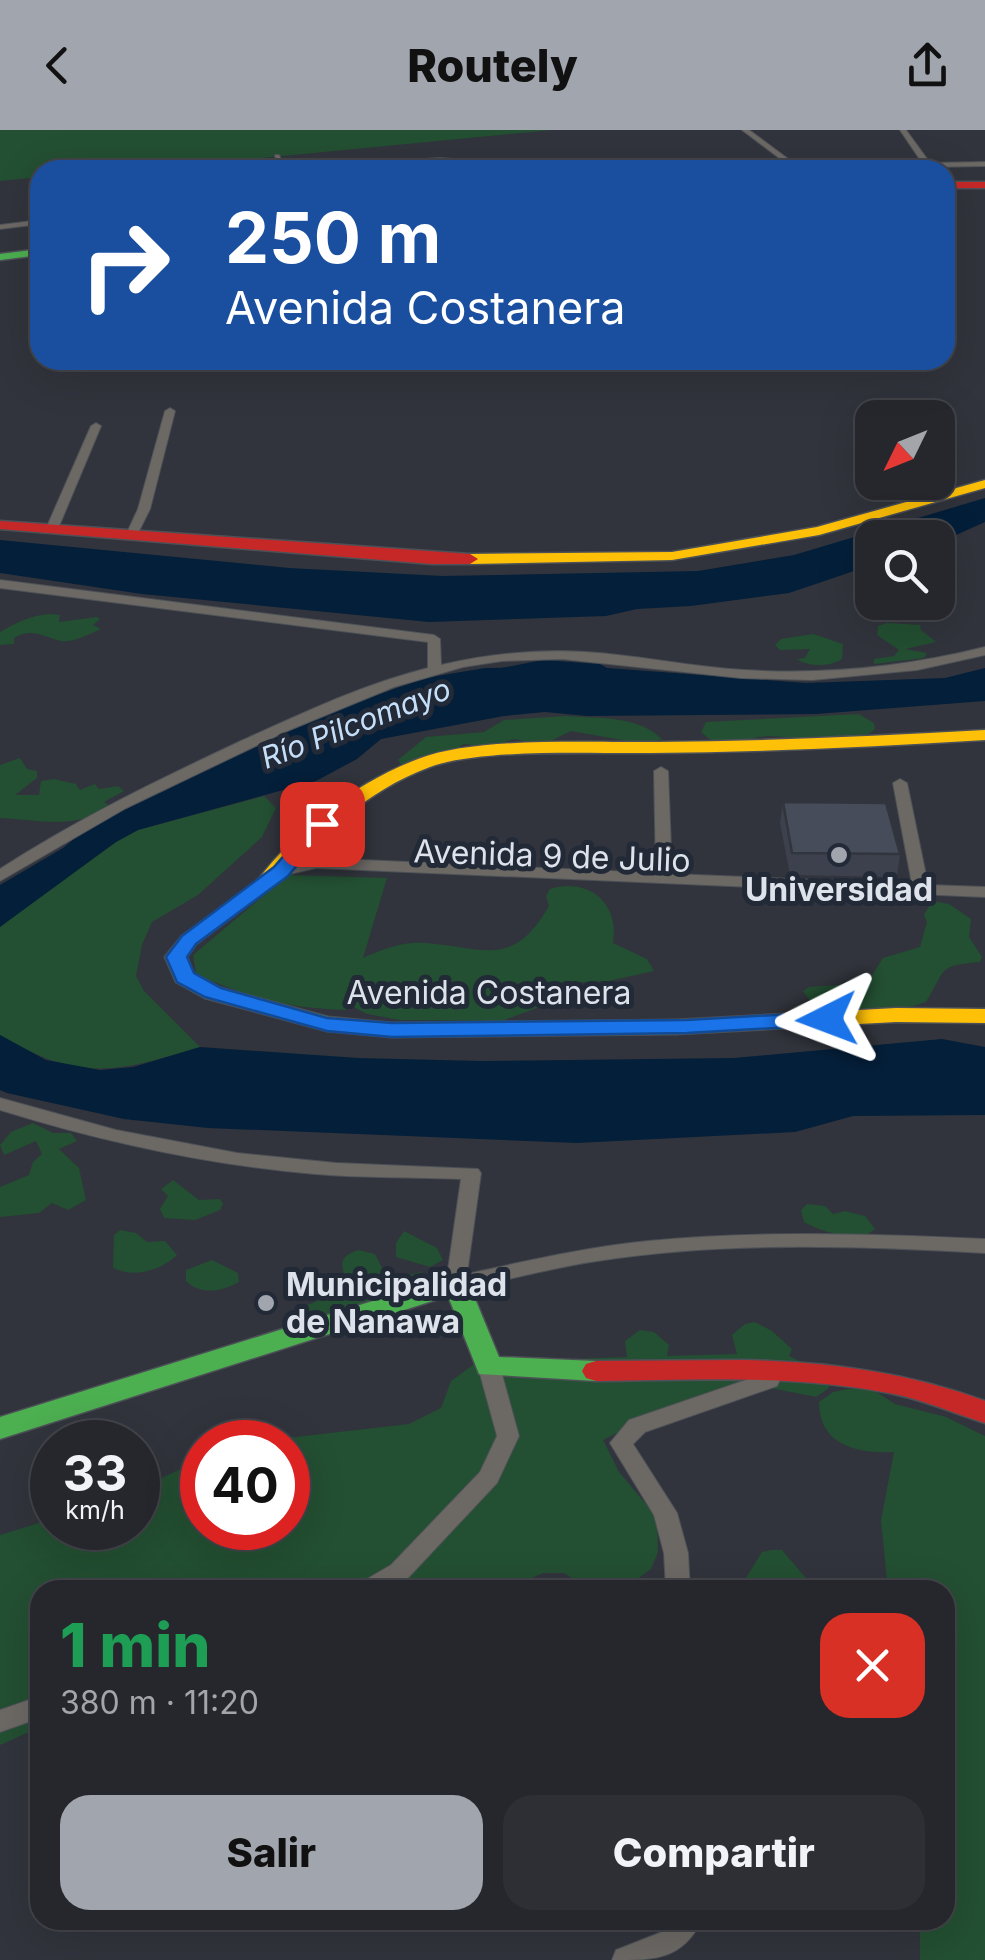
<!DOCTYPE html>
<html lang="es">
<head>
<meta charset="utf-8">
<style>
  :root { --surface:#25272d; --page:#2d2f35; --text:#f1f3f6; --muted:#a3a5aa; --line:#424449; --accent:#a1a5ae }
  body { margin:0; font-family:Inter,sans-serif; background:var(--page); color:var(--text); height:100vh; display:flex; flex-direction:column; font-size:38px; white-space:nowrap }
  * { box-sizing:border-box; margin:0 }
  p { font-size:32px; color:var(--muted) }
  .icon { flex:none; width:55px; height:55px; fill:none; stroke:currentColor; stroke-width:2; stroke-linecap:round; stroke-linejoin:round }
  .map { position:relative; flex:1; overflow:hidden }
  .drawer { position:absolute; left:30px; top:1450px; width:925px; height:350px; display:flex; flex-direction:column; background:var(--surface); border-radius:30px; box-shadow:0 10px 40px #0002,0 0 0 2px var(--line) }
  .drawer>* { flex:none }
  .top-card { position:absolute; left:30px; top:30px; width:925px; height:210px; border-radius:30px; box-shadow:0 10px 40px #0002,0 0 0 2px var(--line); background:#1a4fa0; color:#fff; overflow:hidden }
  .needle { width:65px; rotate:227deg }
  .controls { position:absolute; left:855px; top:270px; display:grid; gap:20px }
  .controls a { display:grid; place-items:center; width:100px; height:100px; border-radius:20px; background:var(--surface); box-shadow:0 10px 40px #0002,0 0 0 2px var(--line); font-size:50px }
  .speed { position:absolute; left:30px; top:1290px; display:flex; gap:20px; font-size:50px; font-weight:700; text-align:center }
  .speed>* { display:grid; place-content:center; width:130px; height:130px; border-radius:50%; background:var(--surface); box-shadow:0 10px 40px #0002,0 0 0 2px var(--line); line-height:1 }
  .speed small { font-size:25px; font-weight:400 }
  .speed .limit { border:15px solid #d22; background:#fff; color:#111 }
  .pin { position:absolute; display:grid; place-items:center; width:85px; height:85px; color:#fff; margin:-42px; border-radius:20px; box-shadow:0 5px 15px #0006 }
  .me { position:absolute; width:110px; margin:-55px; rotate:267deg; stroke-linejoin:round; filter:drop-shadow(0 0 8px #0008) }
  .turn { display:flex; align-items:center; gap:35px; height:210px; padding:0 30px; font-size:45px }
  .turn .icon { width:130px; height:130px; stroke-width:2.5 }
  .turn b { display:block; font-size:70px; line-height:85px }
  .round { display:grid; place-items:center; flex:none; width:105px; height:105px; border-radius:30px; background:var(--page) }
  .overview { display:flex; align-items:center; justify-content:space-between; height:170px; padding:0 30px }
  h1 { font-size:60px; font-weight:800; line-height:75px; color:#1e9e55 }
  .cta { display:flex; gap:20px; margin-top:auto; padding:20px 30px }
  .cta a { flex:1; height:115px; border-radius:30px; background:var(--accent); color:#111; font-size:40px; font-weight:800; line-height:115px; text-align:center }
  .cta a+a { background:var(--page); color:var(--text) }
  header { display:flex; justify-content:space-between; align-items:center; height:130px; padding:0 30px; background:var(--accent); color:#111; font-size:45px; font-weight:800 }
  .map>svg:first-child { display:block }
  .green { fill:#234f32 }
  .water { fill:#041f3a }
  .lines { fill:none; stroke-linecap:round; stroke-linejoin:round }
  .river { fill:#041f3a; fill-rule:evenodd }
  .street-casing { stroke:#4d5157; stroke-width:2 }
  .fast-casing { stroke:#4d5157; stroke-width:3 }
  .slow-casing { stroke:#4d5157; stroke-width:3 }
  .jam-casing { stroke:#4d5157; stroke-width:3 }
  .street { fill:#6c6965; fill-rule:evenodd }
  .fast { fill:#4caf50; fill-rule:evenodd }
  .slow { fill:#ffc107; fill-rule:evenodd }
  .jam { fill:#c62828; fill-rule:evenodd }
  .wall { fill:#3c414d }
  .building { fill:#464c59; stroke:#31353e; stroke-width:2.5 }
  .route { fill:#1a73e8; stroke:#114b97; stroke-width:2.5 }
  .poi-dot { fill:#a1a5ae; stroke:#222937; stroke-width:4 }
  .labels { text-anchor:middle; stroke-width:10; stroke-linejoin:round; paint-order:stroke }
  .far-water-label { font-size:30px; font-style:italic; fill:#c6dff9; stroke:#222937 }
  .street-label { font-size:32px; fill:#dde2eb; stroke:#222937 }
  .poi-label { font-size:32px; font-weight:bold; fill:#dde2eb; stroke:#222937 }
</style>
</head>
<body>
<header><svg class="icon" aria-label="back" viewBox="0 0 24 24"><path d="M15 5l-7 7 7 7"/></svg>Routely<svg class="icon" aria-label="share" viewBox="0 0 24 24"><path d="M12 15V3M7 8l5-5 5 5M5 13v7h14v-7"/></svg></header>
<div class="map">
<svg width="985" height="1830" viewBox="0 0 985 1830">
  <rect width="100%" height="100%" fill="#31343c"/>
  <path class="green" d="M0,0H552L158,38L40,40V47L0,51Z
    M50,484L60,485L59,492L97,487L100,489L93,495L101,499C90,504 73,513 61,511C43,507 32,497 14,508V514L0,515V502C16,493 31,485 50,484Z
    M887,493L920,495L921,500L936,512L905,519L927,523L924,528L874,534V529L894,526L899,520L877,505L878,496Z
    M813,504L843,514L842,529C830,537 809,537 797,529L805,528L810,519L780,520L775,515L781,509Z
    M859,584L874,593L875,599C845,626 794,602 759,607C746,609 735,617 721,614C713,613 707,607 701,602L706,592Z
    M566,586C601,589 637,585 662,609L645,614L571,601L542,615L514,609L490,617L464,614L453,621L429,624L427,629L402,636L398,630L426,607L484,602L504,590Z
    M20,628L27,639L37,641V648L15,665H39L41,651L54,649L76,654L80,660L95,654L99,659L118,656L124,661L104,672L111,677C73,700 42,690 0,688V635Z
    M264,666L276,678L262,707L198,765L152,792L142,815L136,846L144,861L200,917C117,943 77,952 0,905V797L6,790L116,712L138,700Z
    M288,745L387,748L363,828C382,819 404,811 425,813C484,817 512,840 549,776L546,766L550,759C588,747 620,773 613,813L647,829L654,841L609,851L568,853L542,876L502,891L400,890L367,884L348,874L346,880C288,878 249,868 196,844L193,825Z
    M932,771L949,774L971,789L969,807L982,827L980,832C936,836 947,839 926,872C901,881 866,888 841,877C825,882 812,876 803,861L809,857L867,853L883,828L920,817L927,792L924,785Z
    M33,993L53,1003H71L77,1011L59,1019L79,1038L86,1070L68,1080L52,1073L39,1083L0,1087V1057L29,1045L33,1032L42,1024L36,1011L4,1025L0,1015L11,1002Z
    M173,1050L199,1070L220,1069L223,1074L220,1080L195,1090L164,1088L160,1079L168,1066L161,1059Z
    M807,1074L825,1076L833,1084L845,1081L865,1086L875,1099C860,1114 821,1102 804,1092L801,1080Z
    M120,1100L136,1103L147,1112L165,1111L177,1125C160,1141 134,1148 113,1138L114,1105Z
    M404,1101L437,1118L443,1130L430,1137L396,1127V1113Z
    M358,1120L375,1124L383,1140L393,1149L420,1142L442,1151L316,1188L305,1176L346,1159C346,1139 332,1129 358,1120Z
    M212,1130L238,1143L239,1152C223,1161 201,1166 186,1151V1140Z
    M755,1192L772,1201L792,1219L789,1226L825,1243L829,1258L816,1267L761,1256L668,1277L603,1310L619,1342L657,1387L658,1422L651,1439L622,1460H591L564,1443H543L504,1460H40V1597L0,1615V1405L52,1389V1398H138V1359L202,1329V1398H288V1312H252L409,1294L441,1278L451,1251L477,1232L627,1227L625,1211L640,1200L654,1202L669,1215L667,1226L737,1224L732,1205L745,1194Z
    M853,1258L875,1261L895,1274L946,1287L985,1306V1830H920V1790H945V1460H888L881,1390L894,1322C857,1324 819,1315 819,1272L833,1262Z
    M771,1420H782L816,1460H705L714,1454L744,1451L762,1422Z"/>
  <path class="water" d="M985,368V392L938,413V408H872V435L789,463L691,476L637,479L606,486L429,492L142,464L0,443V410L289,438L443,446L698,441L794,425Z
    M594,537L806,553L945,548L985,538V571L816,584L587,586L545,582L504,586L381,609L357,629L316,651L138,700L116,712L0,797V755L63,718L86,699L304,591L425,548L485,538Z
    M0,905L46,930L100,940L133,937L200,917L358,928L481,931L734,928L942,909L985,917V985L853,986L795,1002L577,1013L208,998L124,989L7,963L0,960Z"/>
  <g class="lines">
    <path class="river" d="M543,530L600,534L612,541L600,548L543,544L500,552L488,545L491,540Z"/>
    <defs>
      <path id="street" d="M742,0H749L799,37L923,34L900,0H906L930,33L985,32V36L773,40L791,37Z
        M275,25H279L285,38L440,28L466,30L482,40H473L462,33L440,32L278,40Z
        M40,90V94L0,99V95Z
        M170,278L175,281L150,379L135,409H127L125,407L138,379L165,281Z
        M96,293L101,296L57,401L47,403L45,401L91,296Z
        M0,450L434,505L440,509L441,535C488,524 537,519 585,522C638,525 690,537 744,540C826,545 905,537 985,517V525L917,540L812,550L741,548L562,529L502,531L463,537L394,557L287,601L126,678L0,751V739C77,689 160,649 243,610C303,583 364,554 428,538V512L0,458Z
        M661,637L668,641L672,744L912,754L893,653L900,649L907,653L928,755L985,757V767L316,738L281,746L273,741L276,738L316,728L656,743L654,641Z
        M0,968L116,1000L237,1023L336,1033L478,1039L481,1043L467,1144C527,1131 587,1117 648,1111C760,1100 873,1104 985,1109V1123C856,1116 726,1111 597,1131C550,1138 503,1151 456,1161L449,1159L446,1154L461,1049C412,1047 363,1048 315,1044C208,1035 103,1012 0,980Z
        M489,1229L497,1231L500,1237L519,1306L497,1353L407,1449L388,1460H356L360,1453L391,1435L480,1342L497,1306L478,1237L481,1231Z
        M769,1242L777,1244L780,1250L777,1256L645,1302L633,1314L677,1383L688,1423L690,1460H666L664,1423L654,1385L610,1313L629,1290Z
        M40,1566V1588L0,1602V1580Z
        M671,1790H702C682,1830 655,1830 612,1830L616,1820L662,1802Z"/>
      <path id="fast" d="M40,119V125L0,130V124Z
        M267,745L274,747L277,751L274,755L196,814L187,827L193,843L221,858L328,887L392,893L676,890L687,897L676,904L392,907L327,901L205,868L176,852L165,827L182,806Z
        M456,1145L465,1148L469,1154L499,1227L596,1231L606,1234L610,1241L606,1248L596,1251L479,1244L448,1166L0,1309V1287Z"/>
      <path id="slow" d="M985,350V358L819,405L672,430L470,434L462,429L470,424L672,422L817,397Z
        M985,600V610C873,617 762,622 650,623C591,624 483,618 430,637C365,661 321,706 274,755H260L257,751C298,697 355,653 418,629C477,606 594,613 659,612C768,611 876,606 985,600Z
        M896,878L985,879V893L896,892L676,904L665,897L676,890Z"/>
      <path id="jam" d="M945,52H985V58H945Z
        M0,391L470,424L478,429L470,434H432L0,399Z
        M744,1230C828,1232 906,1242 985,1271V1293C953,1283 922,1269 889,1263C793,1244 694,1250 596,1251L586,1248L582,1241L586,1234L596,1231Z"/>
    </defs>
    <use href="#street" class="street-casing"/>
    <use href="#fast" class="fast-casing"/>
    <use href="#slow" class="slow-casing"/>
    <use href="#jam" class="jam-casing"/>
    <use href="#street" class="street"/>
    <use href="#fast" class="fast"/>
    <use href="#slow" class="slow"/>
    <use href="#jam" class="jam"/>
  </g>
  <path class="wall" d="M783,672L900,724L897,747L790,745L780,693Z"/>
  <path class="building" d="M783,672L886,673L900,724L792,723Z"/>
  <path class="route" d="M322,688L332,694L288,746L196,814L187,827L194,843L221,858L327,888L392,893L687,890L827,882L838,889L827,895L687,903L392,907L327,901L205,867L177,852L166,827L182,806L274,737L315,690Z"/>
  <g class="poi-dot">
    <circle cx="839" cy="725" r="10"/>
    <circle cx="266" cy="1173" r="10"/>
  </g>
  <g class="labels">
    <g class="far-water-label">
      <text transform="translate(356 594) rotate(-21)" y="10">Río Pilcomayo</text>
    </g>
    <g class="street-label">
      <text transform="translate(552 726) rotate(2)" y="11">Avenida 9 de Julio</text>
      <text x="489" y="874">Avenida Costanera</text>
    </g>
    <g class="poi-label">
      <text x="839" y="771">Universidad</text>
      <text x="286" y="1166" text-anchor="start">Municipalidad<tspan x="286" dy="37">de Nanawa</tspan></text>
    </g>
  </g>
</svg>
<div class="controls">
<a><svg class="needle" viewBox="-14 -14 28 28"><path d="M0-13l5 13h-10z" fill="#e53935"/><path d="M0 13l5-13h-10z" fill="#a3a5aa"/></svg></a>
<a><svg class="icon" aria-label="search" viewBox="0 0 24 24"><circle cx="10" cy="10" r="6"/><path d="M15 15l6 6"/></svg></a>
</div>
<div class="speed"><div>33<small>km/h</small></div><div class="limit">40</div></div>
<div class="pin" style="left:322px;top:694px;background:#d93025"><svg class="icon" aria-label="arrive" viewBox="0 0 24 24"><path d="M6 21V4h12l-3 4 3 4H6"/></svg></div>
<svg class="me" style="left:827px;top:889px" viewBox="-20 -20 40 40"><path d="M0-17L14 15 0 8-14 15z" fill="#1a73e8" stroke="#fff" stroke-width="4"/></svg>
<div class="top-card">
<div class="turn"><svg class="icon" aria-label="right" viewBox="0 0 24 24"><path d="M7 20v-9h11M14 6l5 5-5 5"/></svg><div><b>250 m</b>Avenida Costanera</div></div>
</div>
<section class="drawer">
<div class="overview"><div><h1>1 min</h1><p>380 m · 11:20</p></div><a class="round" style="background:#d93025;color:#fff"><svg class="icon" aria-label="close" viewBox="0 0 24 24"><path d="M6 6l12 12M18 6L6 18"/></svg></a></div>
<div class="cta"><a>Salir</a><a>Compartir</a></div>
</section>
</div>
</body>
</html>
